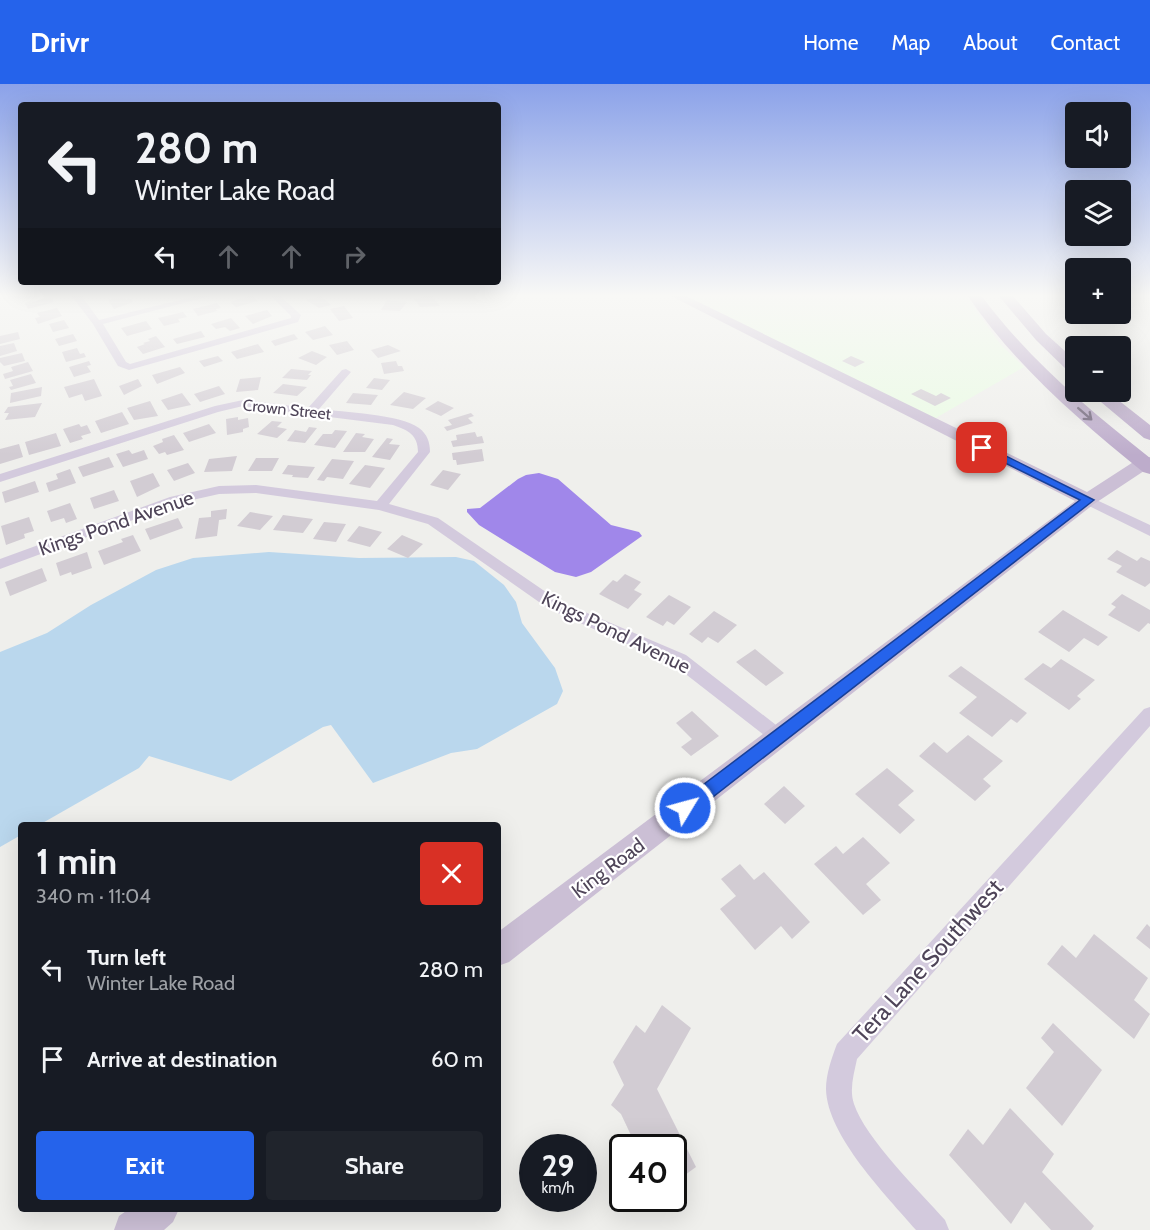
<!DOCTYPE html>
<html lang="en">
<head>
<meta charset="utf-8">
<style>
  :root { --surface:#171b24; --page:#20242c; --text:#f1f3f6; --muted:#9ea1a6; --accent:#2563eb }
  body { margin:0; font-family:Cabin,sans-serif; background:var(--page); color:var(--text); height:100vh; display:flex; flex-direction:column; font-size:22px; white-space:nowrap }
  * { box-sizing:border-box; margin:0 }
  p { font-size:20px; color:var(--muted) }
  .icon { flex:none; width:33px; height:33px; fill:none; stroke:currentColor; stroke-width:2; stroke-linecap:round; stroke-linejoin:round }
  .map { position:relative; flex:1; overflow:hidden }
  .side { position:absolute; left:18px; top:738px; width:483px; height:390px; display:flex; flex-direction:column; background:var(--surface); border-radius:6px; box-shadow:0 6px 24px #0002 }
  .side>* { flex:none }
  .top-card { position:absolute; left:18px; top:18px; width:483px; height:183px; border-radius:6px; box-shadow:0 6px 24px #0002; background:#171b24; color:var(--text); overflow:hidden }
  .controls { position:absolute; left:1065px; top:18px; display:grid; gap:12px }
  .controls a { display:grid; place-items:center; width:66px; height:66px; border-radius:6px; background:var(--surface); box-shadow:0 6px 24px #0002; font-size:30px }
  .speed { position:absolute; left:519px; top:1050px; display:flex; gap:12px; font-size:30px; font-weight:700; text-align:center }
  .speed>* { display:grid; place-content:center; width:78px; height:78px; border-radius:50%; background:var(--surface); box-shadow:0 6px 24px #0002; line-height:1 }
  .speed small { font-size:15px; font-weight:400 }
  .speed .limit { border:3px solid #111; border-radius:9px; background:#fff; color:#111 }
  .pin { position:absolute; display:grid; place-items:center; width:51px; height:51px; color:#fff; margin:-26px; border-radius:12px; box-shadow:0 3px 9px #0006 }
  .me { position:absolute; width:66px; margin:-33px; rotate:53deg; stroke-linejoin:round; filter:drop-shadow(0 0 4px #0008) }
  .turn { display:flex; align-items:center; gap:21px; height:126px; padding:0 18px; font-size:27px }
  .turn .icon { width:78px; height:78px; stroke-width:2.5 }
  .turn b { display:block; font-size:42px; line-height:51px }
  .lanes { display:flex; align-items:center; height:57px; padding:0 18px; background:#0003; justify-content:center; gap:30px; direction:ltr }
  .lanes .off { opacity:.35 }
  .round { display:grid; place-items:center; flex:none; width:63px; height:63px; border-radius:6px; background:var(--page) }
  .head { display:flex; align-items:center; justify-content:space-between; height:102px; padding:0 18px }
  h1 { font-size:36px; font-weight:700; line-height:45px }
  .primary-button { display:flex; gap:12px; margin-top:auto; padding:12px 18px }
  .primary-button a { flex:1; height:69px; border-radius:6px; background:var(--accent); color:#fff; font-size:24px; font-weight:700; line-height:69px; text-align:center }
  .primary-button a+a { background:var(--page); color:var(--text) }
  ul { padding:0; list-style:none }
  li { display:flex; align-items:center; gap:18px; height:90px; padding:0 18px }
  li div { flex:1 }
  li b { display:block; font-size:22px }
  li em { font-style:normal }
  header { display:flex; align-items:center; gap:36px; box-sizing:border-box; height:84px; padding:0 30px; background:var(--accent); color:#fff }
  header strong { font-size:28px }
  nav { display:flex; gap:33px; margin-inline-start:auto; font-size:21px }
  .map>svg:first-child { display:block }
  .commercial { fill:#eafbe4 }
  .green { fill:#bad7ed }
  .water { fill:#a087ea }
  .building { fill:#d2ccd3 }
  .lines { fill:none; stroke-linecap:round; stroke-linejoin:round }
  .street { fill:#d3cadd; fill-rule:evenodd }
  .secondary { fill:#cbbfd5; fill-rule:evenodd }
  .primary { fill:#bdaccb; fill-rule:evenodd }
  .oneway { stroke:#70647b }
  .route { fill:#2563eb; stroke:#184099; stroke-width:1.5 }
  .labels { text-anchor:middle; stroke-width:4.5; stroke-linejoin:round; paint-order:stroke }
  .far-street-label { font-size:16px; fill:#4f4559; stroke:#fff }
  .street-label { font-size:20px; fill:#4f4559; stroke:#fff }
  .near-street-label { font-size:24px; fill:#4f4559; stroke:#fff }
</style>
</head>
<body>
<header>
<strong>Drivr</strong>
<nav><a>Home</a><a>Map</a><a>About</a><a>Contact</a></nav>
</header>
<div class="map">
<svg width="1150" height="1146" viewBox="0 0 1150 1146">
  <rect width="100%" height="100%" fill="#efefec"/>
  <path class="commercial" d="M682,211H965L1001,261L1024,283L934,335Z"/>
  <path class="green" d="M269,468L359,474L456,473L474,477L504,501L516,518L522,539L555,584L563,607L557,620L477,665L451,669L373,699L331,641L323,643L231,697L149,672L139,684L39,741H21V751L0,763V568L47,549L91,521L156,486L193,474Z"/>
  <path class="water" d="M539,389L558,395L611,441L639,448L642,452L591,488L576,493L555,488L479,441L467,428V425L480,424L518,395L526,391Z"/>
  <path class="building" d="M252,211L258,217L236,223L230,218Z
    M431,211L440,222L420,223L414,215Z
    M321,212L331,221L319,224L306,216Z
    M51,213L54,218L28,225L25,219Z
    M123,213L125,216L131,215L133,218L114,225L108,216Z
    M387,216L396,217L407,218L400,227L381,226Z
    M217,219L221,224L216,225L217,227L198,232L193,225Z
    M344,222L353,234L339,237L330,225Z
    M57,224L62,232L38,240L35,234L40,233L37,229Z
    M267,226L272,232L253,240L245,232Z
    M183,228L187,233L178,235L180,238L164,242L158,234Z
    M231,234L240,244L230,247L225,243L216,245L211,240Z
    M64,236L69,244L53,248L49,240Z
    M146,237L152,245L127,252L121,244Z
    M325,242L333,251L313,256L305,248Z
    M201,247L205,253L177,260L173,255Z
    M18,248L20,255L0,260V252Z
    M73,250L77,257L59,262L55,255Z
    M294,250L298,255L275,262L271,257Z
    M156,252L165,263L143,270L137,263L145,260L143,259L150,257L148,255Z
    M347,257L354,266L337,271L329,261Z
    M14,259L17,267L0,272V262Z
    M258,260L264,268L237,275L231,268Z
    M388,261L401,267L378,274L371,266Z
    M77,264L80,270L84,269L86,273L66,278L62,268Z
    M312,267L327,273L316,281L298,274Z
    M22,269L25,277L4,282L0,278V274Z
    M218,272L223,277L204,283L199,277Z
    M851,272L865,278L855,283L842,277Z
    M89,277L91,281L87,282L91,288L74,293L69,283Z
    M396,277L398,282H402L404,287L384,290L381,279Z
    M28,278L33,287L5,295L3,290L13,287L11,283Z
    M180,283L185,289L157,300L152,291Z
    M291,285L312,287L308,291H311L307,296L282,294Z
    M31,290L36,299L11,306L9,303L13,302L10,296Z
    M261,293L258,306L236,308L240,295Z
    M374,294L390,296L382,306L366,304Z
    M94,295L102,312L85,317L82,310L69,314L64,303Z
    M138,295L142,302L124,311L119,302Z
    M283,300L307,303L297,312L273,309Z
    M219,302L225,310L200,318L194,310Z
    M42,303L41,312L10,319L11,309Z
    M921,305L936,312L941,309L951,314L935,322L911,310Z
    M404,308L426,314L413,325L390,321Z
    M182,309L191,321L168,326L161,316Z
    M353,309L378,311L371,321L346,319Z
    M150,317L158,332L134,336L127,324Z
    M438,317L454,324L441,332L425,325Z
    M42,319L35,333L5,336L9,329H4L8,323Z
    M122,328L129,340L101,349L95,337Z
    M471,329L474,332L468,334L473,339L447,347L444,343L452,341L448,336Z
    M238,333V336L248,334L249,343L243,345V348L227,351L226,335Z
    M272,337L282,338L277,343L287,345L277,354L257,350Z
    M79,340L81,343L87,341L91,349L81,352L83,355L70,359L63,345Z
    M209,340L216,349L189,358L183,349Z
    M309,343L317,344L305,359L287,357L295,346L306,348Z
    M335,346L347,347L335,364L314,361L323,350H332Z
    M475,348L477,353L482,352L484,359L453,363L451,357L457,356L456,351Z
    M56,349L61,362L29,371L25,358Z
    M356,349L365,350L362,353L374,355L365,368H343Z
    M174,351L184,366L167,371L165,368L159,370L153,362L163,358L162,355Z
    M387,354L393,355L389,360L400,361L390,376L372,373Z
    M19,360L23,373L0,380V365Z
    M482,365L484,377L457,381L456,376H453L452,369Z
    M129,366L132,370L144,366L148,375L123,383L116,370Z
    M237,372L232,387L204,388L209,375Z
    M109,373L114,383L83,393L78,383Z
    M256,374H279L272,387H248Z
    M332,375L354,377L343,395L327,393L324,397L317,396Z
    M188,379L195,389L174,397L167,386Z
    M288,381L315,383L308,394L292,393L293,391L282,390Z
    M365,381L385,384L370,404L349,400Z
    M70,385L76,399L49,408L46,399L58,395L56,390Z
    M443,386L461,390L448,406L430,401Z
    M153,389L160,402L137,413L130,397Z
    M35,397L39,408L5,419L2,408Z
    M114,406L119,417L94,425L90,414Z
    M70,419L77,435L66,439L64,434L51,438L47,427Z
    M227,425L226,435L219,436L217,452L195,455L199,434L211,433V427Z
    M250,428L273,432L260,446L237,442Z
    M283,431L313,435L303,449L273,446Z
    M29,433L34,447L24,450L25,454L6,461L1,442Z
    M178,434L183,444L150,456L145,445Z
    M324,438L346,440L336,458L313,455Z
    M359,442L382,448L370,463L347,457Z
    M133,451L141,467L104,481L98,467L123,458L121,455Z
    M402,451L423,460L408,474L387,465Z
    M1117,466L1137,477L1141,473L1150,477V499L1145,503L1116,488L1122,482L1107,475Z
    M87,468L92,484L72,491L71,488L60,492L56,479Z
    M42,484L47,497L10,512L5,498Z
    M625,490L641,498L634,506L642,510L628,525L599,510L613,496L617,498Z
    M1122,510L1150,526V540L1148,539L1139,548L1108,531L1116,523L1111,520Z
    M669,511L691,523L674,541L667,537L663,542L646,533Z
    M1063,526L1108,553L1098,562L1084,554L1069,568L1038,548Z
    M714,527L737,541L718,559L708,553L702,559L689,550Z
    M755,565L784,589L766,602L736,578Z
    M1061,575L1095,596L1077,612L1081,615L1069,626L1024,595L1043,579L1051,584Z
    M961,582L1027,629L1017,639L1011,635L992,653L959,629L977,613L948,592Z
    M692,627L719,652L691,672L681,663L692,655L676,639Z
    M968,651L1003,677L983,695L991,702L975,717L919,672L934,658L947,669Z
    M887,684L914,707L898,721L915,736L900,750L855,710Z
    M784,702L805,722L785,740L764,720Z
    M863,753L890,779L866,800L881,816L863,831L814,780L836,762L843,770Z
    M740,780L754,796L764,788L810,838L792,855L781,842L755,866L720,825L736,812L721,795Z
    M1147,840L1150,843V865L1136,854Z
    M1094,850L1148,894L1134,916L1150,930L1134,955L1047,880L1062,861L1076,874Z
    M662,921L691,944L657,1005L696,1083L674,1099V1064H637L621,1030L611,1021L624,1001L613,978L636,941L645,949Z
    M1053,939L1102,986L1062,1042L1026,1004L1054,968L1041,954Z
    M1010,1024L1054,1070L1042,1088L1094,1142L1091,1146H1051L1025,1118L1011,1140L949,1071L968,1045L983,1061Z"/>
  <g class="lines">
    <path class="street" d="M6,211H41C33,216 14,216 6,211Z
      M71,211H81L99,236L200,211H214L103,240L126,278L130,280L291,234V232L270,211H279L301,231L298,238L129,286L118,282L93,240Z
      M346,285L351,288L319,325C343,328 400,330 419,344C427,350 430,358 430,368L389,420L438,434L559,517L686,571L785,648L788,653L785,658L779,661L773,658L674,581L549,525L428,440L379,426L256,409L219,410L179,419L0,485V475L170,413L219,402L256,401L377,417L418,368C418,351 408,346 393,341L243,322L218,328L0,398V390L215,322L243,316L308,324L342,286Z
      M1088,412L1150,441V452L1083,419L1081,416Z
      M1150,623V642L857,975C854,990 849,1005 854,1020C865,1054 920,1108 945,1136L949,1146H916C887,1112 827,1052 826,1005C826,990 832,973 837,960L1144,625Z"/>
    <path class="secondary" d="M669,211H684L1087,408L1138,375L1150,373V383L1094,420L509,878L498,882V848L1075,417Z
      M129,1125H179L173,1138L164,1146H114L119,1132Z"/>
    <path class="primary" d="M967,211H981C1028,275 1088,325 1150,374V390L1143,388C1077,335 1015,281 967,211Z
      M998,211H1012L1046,250L1076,277V291L1070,289L1036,256Z
      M1089,308H1108L1150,341V356L1144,354Z"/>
  </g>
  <defs><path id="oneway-shaft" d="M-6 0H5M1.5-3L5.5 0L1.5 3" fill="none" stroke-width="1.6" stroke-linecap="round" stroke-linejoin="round" transform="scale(1.5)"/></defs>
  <use class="oneway" href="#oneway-shaft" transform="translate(1085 330) rotate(41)"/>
  <linearGradient id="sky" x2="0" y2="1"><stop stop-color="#8ba2e9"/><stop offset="0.57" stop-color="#f8f8f6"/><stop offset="1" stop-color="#f8f8f6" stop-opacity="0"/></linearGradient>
  <rect width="1150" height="371" fill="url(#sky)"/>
  <path class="route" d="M979,362H986L1094,416L691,730L685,732L679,730L677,724L679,719L1080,416L979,366Z"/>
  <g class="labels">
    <g class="far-street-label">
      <text transform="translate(287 325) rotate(6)" y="6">Crown Street</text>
    </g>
    <g class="street-label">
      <text transform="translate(116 439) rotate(-19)" y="7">Kings Pond Avenue</text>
      <text transform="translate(616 548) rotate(26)" y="7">Kings Pond Avenue</text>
      <text transform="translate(608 784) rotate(-37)" y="7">King Road</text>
    </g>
    <g class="near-street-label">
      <text transform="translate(928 877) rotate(-48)" y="8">Tera Lane Southwest</text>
    </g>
  </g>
</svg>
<div class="controls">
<a><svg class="icon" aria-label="sound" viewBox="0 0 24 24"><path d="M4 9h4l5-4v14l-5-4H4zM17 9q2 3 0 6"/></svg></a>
<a><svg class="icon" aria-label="layers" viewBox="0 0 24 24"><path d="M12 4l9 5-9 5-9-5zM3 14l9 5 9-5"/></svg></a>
<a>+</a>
<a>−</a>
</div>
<div class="speed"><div>29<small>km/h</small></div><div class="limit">40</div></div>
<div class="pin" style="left:982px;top:364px;background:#d93025"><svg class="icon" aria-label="arrive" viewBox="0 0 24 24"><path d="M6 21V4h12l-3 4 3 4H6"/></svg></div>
<svg class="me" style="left:685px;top:724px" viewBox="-20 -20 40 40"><circle r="17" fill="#2563eb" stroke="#fff" stroke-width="3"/><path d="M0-11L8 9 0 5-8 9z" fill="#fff"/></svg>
<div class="top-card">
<div class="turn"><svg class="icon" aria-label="left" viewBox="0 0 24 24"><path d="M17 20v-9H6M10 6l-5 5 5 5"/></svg><div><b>280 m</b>Winter Lake Road</div></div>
<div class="lanes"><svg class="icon" aria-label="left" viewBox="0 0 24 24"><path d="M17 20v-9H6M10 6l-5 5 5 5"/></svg><svg class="icon off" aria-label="ahead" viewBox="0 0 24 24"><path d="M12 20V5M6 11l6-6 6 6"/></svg><svg class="icon off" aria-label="ahead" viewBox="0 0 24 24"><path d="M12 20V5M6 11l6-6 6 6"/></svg><svg class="icon off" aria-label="right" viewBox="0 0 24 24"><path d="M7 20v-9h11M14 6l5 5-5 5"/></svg></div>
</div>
<section class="side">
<div class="head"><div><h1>1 min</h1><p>340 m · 11:04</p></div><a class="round" style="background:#d93025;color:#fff"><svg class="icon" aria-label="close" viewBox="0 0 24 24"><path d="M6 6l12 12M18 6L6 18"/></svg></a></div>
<ul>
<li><svg class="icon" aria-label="left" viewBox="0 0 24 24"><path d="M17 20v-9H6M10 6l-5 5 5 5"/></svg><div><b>Turn left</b><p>Winter Lake Road</p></div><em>280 m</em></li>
<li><svg class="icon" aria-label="arrive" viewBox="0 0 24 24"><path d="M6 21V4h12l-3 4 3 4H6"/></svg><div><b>Arrive at destination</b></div><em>60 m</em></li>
</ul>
<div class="primary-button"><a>Exit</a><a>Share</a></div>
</section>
</div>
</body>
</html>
